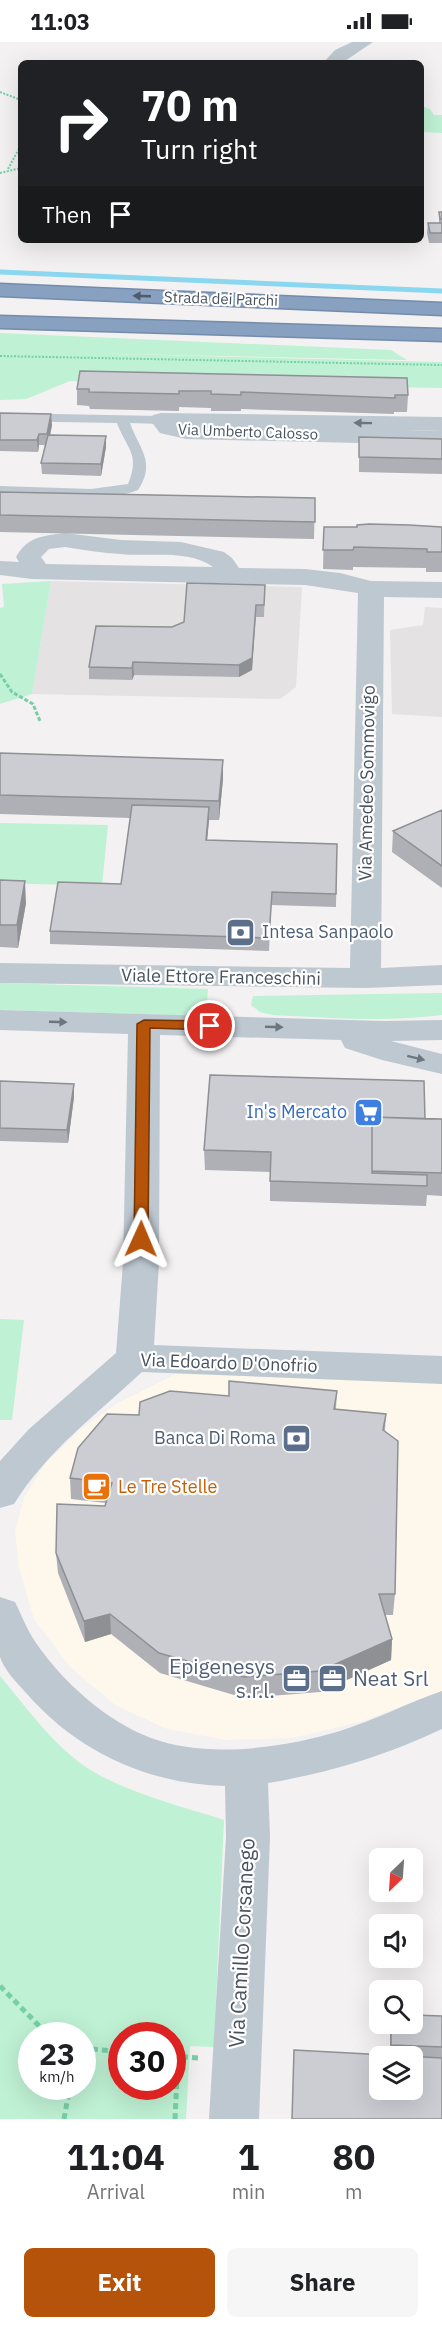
<!DOCTYPE html>
<html lang="en">
<head>
<meta charset="utf-8">
<style>
  :root { --surface:#fff; --page:#f6f6f6; --text:#202124; --muted:#757577; --accent:#b45309 }
  body { margin:0; font-family:"IBM Plex Sans",sans-serif; background:var(--page); color:var(--text); height:100vh; display:flex; flex-direction:column; font-size:22px; white-space:nowrap }
  * { box-sizing:border-box; margin:0 }
  p { font-size:20px; color:var(--muted) }
  .icon { flex:none; width:33px; height:33px; fill:none; stroke:currentColor; stroke-width:2; stroke-linecap:round; stroke-linejoin:round }
  .map { position:relative; height:2077px; overflow:hidden }
  .side { display:flex; flex-direction:column; background:var(--surface); flex:1 }
  .side>* { flex:none }
  .guide { position:absolute; left:18px; top:18px; width:406px; height:183px; border-radius:9px; box-shadow:0 6px 24px #0002; background:#202124; color:#fff; overflow:hidden }
  .needle { width:39px; rotate:205deg }
  .tools { position:absolute; left:369px; top:1806px; display:grid; gap:12px }
  .tools a { display:grid; place-items:center; width:54px; height:54px; border-radius:9px; background:var(--surface); box-shadow:0 6px 24px #0002; font-size:30px }
  .speed { position:absolute; left:18px; top:1980px; display:flex; gap:12px; font-size:30px; font-weight:700; text-align:center }
  .speed>* { display:grid; place-content:center; width:78px; height:78px; border-radius:50%; background:var(--surface); box-shadow:0 6px 24px #0002; line-height:1 }
  .speed small { font-size:15px; font-weight:400 }
  .speed .limit { border:9px solid #d22; background:#fff; color:#111 }
  .pin { position:absolute; display:grid; place-items:center; width:51px; height:51px; color:#fff; margin:-26px; border:3px solid #fff; border-radius:50%; box-shadow:0 2px 6px #0007 }
  .me { position:absolute; width:66px; margin:-33px; rotate:1deg; stroke-linejoin:round; filter:drop-shadow(0 0 4px #0008) }
  .turn { display:flex; align-items:center; gap:21px; height:126px; padding:0 24px; font-size:27px }
  .turn .icon { width:78px; height:78px; stroke-width:2.5 }
  .turn b { display:block; font-size:42px; line-height:51px }
  .then { display:flex; align-items:center; height:57px; padding:0 24px; background:#0003; gap:12px; font-size:22px }
  .eta { display:flex; justify-content:space-evenly; align-items:center; height:102px; text-align:center }
  .eta b { font-size:36px; font-weight:800; line-height:42px }
  .button { display:flex; gap:12px; margin-top:auto; padding:12px 24px }
  .button a { flex:1; height:69px; border-radius:9px; background:var(--accent); color:#fff; font-size:24px; font-weight:800; line-height:69px; text-align:center }
  .button a+a { background:var(--page); color:var(--text) }
  .status { display:flex; justify-content:space-between; align-items:center; height:42px; padding:0 30px; background:var(--surface); direction:ltr }
  .status svg { height:16px; fill:currentColor }
  .map>svg:first-child { display:block }
  .commercial { fill:#fdf8eb }
  .education { fill:#e4e2e3 }
  .green { fill:#bff1d4; fill-rule:evenodd }
  .lines { fill:none; stroke-linecap:round; stroke-linejoin:round }
  .stream { stroke:#8bd7ef; stroke-width:5 }
  .motorway-casing { stroke:#738cac; stroke-width:3 }
  .path-far2 { stroke:#76d0a7; stroke-width:2; stroke-dasharray:2 1.5; stroke-linecap:butt }
  .path-far1 { stroke:#76d0a7; stroke-width:3; stroke-dasharray:4 2; stroke-linecap:butt }
  .path { stroke:#76d0a7; stroke-width:5; stroke-dasharray:6 4; stroke-linecap:butt }
  .service { fill:#bec8d0; fill-rule:evenodd }
  .minor { fill:#bec8d0; fill-rule:evenodd }
  .motorway { fill:#88a1c0; fill-rule:evenodd }
  .wall { fill:#afb0b5 }
  .shaded-wall { fill:#8e9094 }
  .building { fill:#cbcdd3; stroke:#8e9094; stroke-width:1.5; fill-rule:evenodd }
  .oneway { fill:#4e5b69 }
  .oneway2 { fill:#6b7681 }
  .route { fill:#b45309; stroke:#753606; stroke-width:1.5 }
  .labels { text-anchor:middle; stroke-width:4.5; stroke-linejoin:round; paint-order:stroke }
  .far-street-label { font-size:15px; fill:#48535f; stroke:#fff }
  .street-label { font-size:18px; fill:#48535f; stroke:#fff }
  .service-label { font-size:18px; fill:#4e5e75; stroke:#fff; text-anchor:start }
  .shop-label { font-size:18px; fill:#366cbe; stroke:#fff; text-anchor:end }
  .food-label { font-size:18px; fill:#c56008; stroke:#fff; text-anchor:start }
  .near-service-label { font-size:21px; fill:#4e5e75; stroke:#fff; text-anchor:end }
  .near-street-label { font-size:21px; fill:#48535f; stroke:#fff }
</style>
</head>
<body>
<div class="status"><b>11:03</b><svg viewBox="0 0 49 12"><path d="M0 12V9h3v3zM5 12V6h3v6zM10 12V3h3v9zM15 12V0h3v12zM26 1h20v11H26zM47 4h2v5h-2z"/></svg></div>
<div class="map">
<svg width="442" height="2077" viewBox="0 0 442 2077">
  <rect width="100%" height="100%" fill="#f3f1f1"/>
  <path class="commercial" d="M182,1329L442,1339V1649L360,1680L292,1696L226,1698L167,1687L115,1663L70,1625L34,1577L19,1526L15,1489L24,1456L45,1422L81,1387L118,1361Z"/>
  <path class="education" d="M51,539L302,545L296,645L280,657L32,652Z
    M425,565L442,566V675L392,672L390,588L423,583Z"/>
  <path class="green" d="M422,64L430,67L434,73H442V91L422,90Z
    M0,291L391,308L407,318L75,311L442,320V346L70,339L26,357L0,358Z
    M51,539L32,652L0,662V566L4,565L2,542Z
    M0,781L108,783L102,844L0,841Z
    M0,941L208,947L206,974L0,968Z
    M442,951V973C387,980 329,976 273,973L260,970L251,963L253,954Z
    M0,1277L24,1278L12,1378H0Z
    M0,1634C28,1667 56,1708 94,1730C134,1753 181,1764 224,1778L214,2005L190,2004L186,2077H0ZM32,1994H82V2044H32ZM122,1994H172V2044H122Z"/>
  <g class="lines">
    <path class="stream" d="M0,230L442,249"/>
    <defs>
      <path id="motorway" d="M0,242L442,261V273L0,254Z
        M0,274L442,287V299L0,286Z"/>
    </defs>
    <use href="#motorway" class="motorway-casing"/>
    <path class="path-far2" d="M0,50L21,58
      M8,127L21,103
      M0,131L21,126
      M0,314L442,323"/>
    <path class="path-far1" d="M0,632L12,650L33,662L40,679"/>
    <path class="path" d="M0,1944L49,1994
      M82,2006L122,2010
      M172,2014L199,2016
      M64,2077L70,2044
      M175,2077L178,2015"/>
    <path class="service" d="M0,371L161,374L167,378L161,382L130,381C138,405 157,420 138,448C98,463 42,453 0,452V444L91,447L128,442C141,412 126,406 117,381L0,379Z"/>
    <path class="minor" d="M352,0H373L342,21H323L335,8Z
      M161,371L442,375V389L408,388L442,389V403L186,397L160,391L150,378L153,373Z
      M65,491L121,498L181,500L224,510L232,516L239,526L305,527L340,531L371,539L442,540V556L384,555L381,926L442,923V943L365,946L0,941V921L350,926L358,551L305,543L32,537L0,533V519L19,520L16,515C28,494 43,494 65,491ZM65,505C84,508 102,511 121,512C150,515 189,507 213,525L46,522L41,515L49,507Z
      M0,968L384,979L442,978V998L391,999L442,1012V1032L382,1018L345,1006L341,998L160,993L159,1221L154,1303L442,1314V1342L142,1330C97,1372 47,1409 14,1462L0,1466V1419L29,1387L116,1311L123,1221L128,992L0,988Z
      M0,1555L15,1560C22,1574 27,1588 36,1601C63,1640 106,1679 151,1696C207,1717 284,1706 340,1689C375,1678 407,1661 442,1649V1687C387,1713 329,1731 268,1741L270,1795L259,2077H209L226,1795L225,1744C148,1742 78,1710 27,1652C18,1642 4,1628 0,1615C0,1603 0,1570 0,1555Z"/>
    <use href="#motorway" class="motorway"/>
  </g>
  <path class="wall" d="M439,170H442V201H429L427,191L428,181H439Z
    M77,347L408,353L407,370H394V372L241,367V369H211V366L179,365V369L90,367L89,364L77,363Z
    M0,371L52,383L50,393L106,394V405L101,434L42,432L41,421L45,403H39L38,410L0,409Z
    M359,395L442,397V432L359,430Z
    M0,450L315,456L314,497L0,490Z
    M324,485H442V530H426V526L353,525V528L323,527Z
    M265,543L264,575H256L252,628L239,635L134,633L132,638L89,637V625L172,585Z
    M0,711L223,718V737L219,778H209L207,798L337,802L336,865L271,863L269,909L50,902V889L121,842L130,776L0,772Z
    M442,768V846L392,810L393,789Z
    M0,838L26,861L18,906L0,905Z
    M0,1039L74,1042V1055L68,1101L0,1099Z
    M425,1077H442V1154L427,1153L426,1164L270,1159V1130L205,1128L204,1108Z
    M337,1349L336,1367L386,1372L385,1389L395,1552L393,1573H385L392,1597L391,1618L320,1650L244,1656L160,1631L111,1592L85,1600L58,1531L56,1511L105,1464L106,1461L71,1457L70,1436L139,1373L229,1354Z
    M442,1974V2077L390,2013V1982H412Z"/>
  <path class="shaded-wall" d="M51,372L52,383L48,404L47,392Z
    M39,392V403L38,410L37,398Z
    M106,394V405L101,434V422Z
    M256,563L252,628L239,635V623Z
    M133,620L134,633L132,638V626Z
    M223,718V737L219,778V759Z
    M209,765V778L206,811V798Z
    M25,839L26,861L18,906L17,883Z
    M74,1042V1055L68,1101L67,1088Z
    M110,1572L111,1592L85,1600L84,1579Z
    M392,1597L391,1618L320,1650V1629Z"/>
  <path class="building" d="M439,170H442V177H440Z
    M428,181H442V191H430Z
    M80,329L407,336L408,353H395V356L241,350V353L211,352V349H179V352L89,350V347H77Z
    M0,371L51,372L47,392H39L37,398H0Z
    M48,393L106,394L101,422L41,421Z
    M359,395L442,397V417L359,415Z
    M0,450L315,456V480L0,473Z
    M369,482L409,483L442,485V510H427V507L354,505L353,508H323L324,485H357V483Z
    M187,541L265,543L264,563H256L252,616L239,623L133,620L132,626L89,625L96,584L172,585L184,580Z
    M0,711L223,718L219,759L0,753Z
    M132,763L209,765L206,798L337,802L336,852L272,850L269,896L50,889L58,840L121,842Z
    M442,768V824L393,789Z
    M0,838L25,839L17,883H0Z
    M210,1033L424,1039L425,1077L372,1075V1131L427,1133V1144L270,1139L271,1110L204,1108Z
    M0,1039L74,1042L67,1088L0,1086Z
    M372,1075L442,1077V1131L372,1129Z
    M229,1339L337,1349L334,1367L386,1372L383,1388L398,1399L395,1552H379L392,1597L320,1629L244,1635L159,1611L110,1572L84,1579L56,1511L57,1462L105,1464L112,1441L70,1436L78,1406L107,1372L139,1373L140,1360L170,1349L229,1354Z
    M412,1973L442,1974V2005L391,2003V1982H412Z
    M294,2008L442,2016V2077H292ZM380,2014H412V2048H380Z"/>
  <defs><path id="oneway-solid" d="M-6-.8H1V-3.2L6.5 0L1 3.2V.8H-6Z" transform="scale(1.5)"/></defs>
  <use class="oneway" href="#oneway-solid" transform="translate(142 254) rotate(-178)"/>
  <g class="oneway2">
    <use href="#oneway-solid" transform="translate(363 381) rotate(-179)"/>
    <use href="#oneway-solid" transform="translate(58 980) rotate(2)"/>
    <use href="#oneway-solid" transform="translate(274 985) rotate(2)"/>
    <use href="#oneway-solid" transform="translate(416 1016) rotate(14)"/>
  </g>
  <path class="route" d="M144,978L210,979L217,984L210,988L150,986L148,1197L141,1202L134,1197L137,982Z"/>
  <defs>
    <symbol id="bank-square" viewBox="-11 -11 22 22"><rect x="-9" y="-9" width="18" height="18" rx="4" fill="#5c6f8a" stroke="#fff"/><path d="M-6-4H6V4H-6ZM0-2.3a2.3 2.3 0 1 0 0 4.6a2.3 2.3 0 1 0 0-4.6Z" fill="#fff"/></symbol>
    <symbol id="supermarket-square" viewBox="-11 -11 22 22"><rect x="-9" y="-9" width="18" height="18" rx="4" fill="#3f7fe0" stroke="#fff"/><path d="M-6-5.5h2.5l.6 2H6L4.5 2H-2.5L-4.4-4H-6ZM-1.5 3.2a1.3 1.3 0 1 0 .1 0ZM3 3.2a1.3 1.3 0 1 0 .1 0Z" fill="#fff"/></symbol>
    <symbol id="cafe-square" viewBox="-11 -11 22 22"><rect x="-9" y="-9" width="18" height="18" rx="4" fill="#e8710a" stroke="#fff"/><path d="M-5.5-4.5H6V0H3Q3 3.5 0 3.5H-2.5Q-5.5 3.5-5.5 0ZM3-3.2v2h1.7v-2ZM-6 4.5H4V6H-6Z" fill="#fff"/></symbol>
    <symbol id="office-square" viewBox="-11 -11 22 22"><rect x="-9" y="-9" width="18" height="18" rx="4" fill="#5c6f8a" stroke="#fff"/><path d="M-6-3h4V-5.5h4V-3h4V5H-6ZM-1-4.5V-3h2v-1.5ZM-6 0V1H6V0Z" fill="#fff"/></symbol>
  </defs>
  <g fill-rule="evenodd">
    <use href="#bank-square" x="224" y="874" width="33" height="33"/>
    <use href="#supermarket-square" x="352" y="1054" width="33" height="33"/>
    <use href="#bank-square" x="280" y="1380" width="33" height="33"/>
    <use href="#cafe-square" x="80" y="1428" width="33" height="33"/>
    <use href="#office-square" x="280" y="1620" width="33" height="33"/>
    <use href="#office-square" x="316" y="1620" width="33" height="33"/>
  </g>
  <g class="labels">
    <g class="far-street-label">
      <text transform="translate(221 257) rotate(2)" y="5">Strada dei Parchi</text>
      <text transform="translate(248 390) rotate(2)" y="5">Via Umberto Calosso</text>
    </g>
    <g class="street-label">
      <text transform="translate(367 741) rotate(-89)" y="6">Via Amedeo Sommovigo</text>
      <text transform="translate(221 935) rotate(1)" y="6">Viale Ettore Franceschini</text>
      <text transform="translate(229 1321) rotate(2)" y="6">Via Edoardo D'Onofrio</text>
    </g>
    <g class="service-label">
      <text x="262" y="896">Intesa Sanpaolo</text>
      <text x="276" y="1402" text-anchor="end">Banca Di Roma</text>
    </g>
    <g class="shop-label">
      <text x="347" y="1076">In's Mercato</text>
    </g>
    <g class="food-label">
      <text x="118" y="1451">Le Tre Stelle</text>
    </g>
    <g class="near-service-label">
      <text x="275" y="1632">Epigenesys<tspan x="275" dy="24">s.r.l.</tspan></text>
      <text x="353" y="1644" text-anchor="start">Neat Srl</text>
    </g>
    <g class="near-street-label">
      <text transform="translate(242 1901) rotate(-87)" y="7">Via Camillo Corsanego</text>
    </g>
  </g>
</svg>
<div class="tools">
<a><svg class="needle" viewBox="-14 -14 28 28"><path d="M0-13l5 13h-10z" fill="#e53935"/><path d="M0 13l5-13h-10z" fill="#757577"/></svg></a>
<a><svg class="icon" aria-label="sound" viewBox="0 0 24 24"><path d="M4 9h4l5-4v14l-5-4H4zM17 9q2 3 0 6"/></svg></a>
<a><svg class="icon" aria-label="search" viewBox="0 0 24 24"><circle cx="10" cy="10" r="6"/><path d="M15 15l6 6"/></svg></a>
<a><svg class="icon" aria-label="layers" viewBox="0 0 24 24"><path d="M12 4l9 5-9 5-9-5zM3 14l9 5 9-5"/></svg></a>
</div>
<div class="speed"><div>23<small>km/h</small></div><div class="limit">30</div></div>
<div class="pin" style="left:210px;top:984px;background:#d93025"><svg class="icon" aria-label="arrive" viewBox="0 0 24 24"><path d="M6 21V4h12l-3 4 3 4H6"/></svg></div>
<svg class="me" style="left:141px;top:1197px" viewBox="-20 -20 40 40"><path d="M0-17L14 15 0 8-14 15z" fill="#b45309" stroke="#fff" stroke-width="4"/></svg>
<div class="guide">
<div class="turn"><svg class="icon" aria-label="right" viewBox="0 0 24 24"><path d="M7 20v-9h11M14 6l5 5-5 5"/></svg><div><b>70 m</b>Turn right</div></div>
<div class="then">Then<svg class="icon" aria-label="arrive" viewBox="0 0 24 24"><path d="M6 21V4h12l-3 4 3 4H6"/></svg></div>
</div>
</div>
<section class="side">
<div class="eta">
<div><b>11:04</b><p>Arrival</p></div>
<div><b>1</b><p>min</p></div>
<div><b>80</b><p>m</p></div>
</div>
<div class="button"><a>Exit</a><a>Share</a></div>
</section>
</body>
</html>
